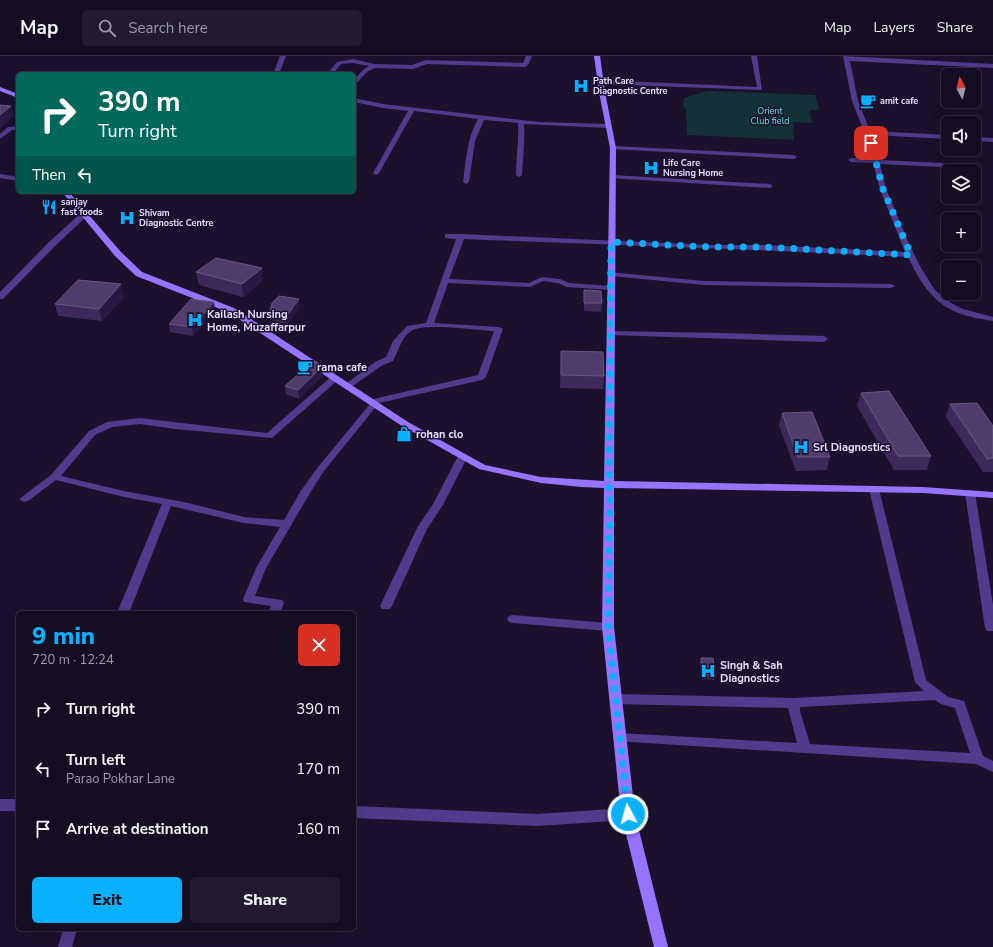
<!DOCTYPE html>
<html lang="en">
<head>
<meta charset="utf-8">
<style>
  :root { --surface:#150d22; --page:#221b2f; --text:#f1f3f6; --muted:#9d9ca5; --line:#342d40; --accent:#09b0ff }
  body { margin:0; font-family:"Nunito Sans",sans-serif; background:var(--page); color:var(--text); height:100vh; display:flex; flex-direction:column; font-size:15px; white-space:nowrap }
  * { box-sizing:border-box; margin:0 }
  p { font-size:13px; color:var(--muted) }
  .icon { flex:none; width:22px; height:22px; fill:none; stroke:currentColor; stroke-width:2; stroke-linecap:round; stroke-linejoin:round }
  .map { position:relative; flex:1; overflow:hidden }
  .side { position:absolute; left:16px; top:555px; width:340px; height:320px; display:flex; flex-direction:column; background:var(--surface); border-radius:6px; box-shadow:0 4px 16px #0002,0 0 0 1px var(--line) }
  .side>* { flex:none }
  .top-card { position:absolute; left:16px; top:16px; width:340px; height:122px; border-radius:6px; box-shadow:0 4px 16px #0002,0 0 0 1px var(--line); background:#00695c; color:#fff; overflow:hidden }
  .needle { width:26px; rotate:353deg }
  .buttons { position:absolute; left:941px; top:12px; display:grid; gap:8px }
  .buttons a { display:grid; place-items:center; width:40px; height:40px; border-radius:6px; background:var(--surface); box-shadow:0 4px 16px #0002,0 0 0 1px var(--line); font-size:20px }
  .pin { position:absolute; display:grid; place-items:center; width:34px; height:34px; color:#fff; margin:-17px; border-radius:8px; box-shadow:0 2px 6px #0006 }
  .me { position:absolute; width:44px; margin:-22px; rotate:354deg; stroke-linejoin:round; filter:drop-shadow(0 0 3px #0008) }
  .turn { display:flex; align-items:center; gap:14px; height:84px; padding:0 16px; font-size:18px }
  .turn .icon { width:52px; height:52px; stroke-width:2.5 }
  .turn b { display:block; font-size:28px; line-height:34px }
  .then { display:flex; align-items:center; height:38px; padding:0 16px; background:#0003; gap:8px; font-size:15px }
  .round { display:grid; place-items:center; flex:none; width:42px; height:42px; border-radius:6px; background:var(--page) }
  .overview { display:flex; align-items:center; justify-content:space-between; height:68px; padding:0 16px }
  h1 { font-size:24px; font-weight:800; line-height:30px; color:var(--accent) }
  .primary-button { display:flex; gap:8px; margin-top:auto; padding:8px 16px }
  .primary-button a { flex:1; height:46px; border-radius:6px; background:var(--accent); color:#111; font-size:16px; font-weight:800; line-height:46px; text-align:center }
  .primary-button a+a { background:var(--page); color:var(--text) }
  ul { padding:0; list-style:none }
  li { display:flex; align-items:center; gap:12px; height:60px; padding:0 16px }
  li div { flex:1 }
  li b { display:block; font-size:15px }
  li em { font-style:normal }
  header { display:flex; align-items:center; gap:24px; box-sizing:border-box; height:56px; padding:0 20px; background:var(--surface); border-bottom:1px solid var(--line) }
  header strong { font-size:19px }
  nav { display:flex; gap:22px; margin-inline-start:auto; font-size:14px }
  .search { width:280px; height:36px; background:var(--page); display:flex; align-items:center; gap:10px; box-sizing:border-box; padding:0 14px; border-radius:6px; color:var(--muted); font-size:15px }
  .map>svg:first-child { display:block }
  .green { fill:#143137 }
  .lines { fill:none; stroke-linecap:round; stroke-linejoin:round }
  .street { fill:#503b8d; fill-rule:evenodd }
  .secondary { fill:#9674ff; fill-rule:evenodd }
  .wall { fill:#3e2a5a }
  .shaded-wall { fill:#291841 }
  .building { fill:#503d6c; stroke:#685683 }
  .route { stroke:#09b0ff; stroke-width:7; stroke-dasharray:0 12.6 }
  .labels { text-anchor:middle; stroke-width:3; stroke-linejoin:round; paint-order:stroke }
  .far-poi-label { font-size:9px; font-weight:bold; fill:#e8ddff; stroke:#1c112d; text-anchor:start }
  .far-park-label { font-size:9px; fill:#63e4e0; stroke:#1c112d }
  .poi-label { font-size:11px; font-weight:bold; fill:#e8ddff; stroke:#1c112d; text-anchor:start }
</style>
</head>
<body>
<header>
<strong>Map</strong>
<div class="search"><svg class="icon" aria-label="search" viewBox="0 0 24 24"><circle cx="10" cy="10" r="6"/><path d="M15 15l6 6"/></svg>Search here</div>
<nav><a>Map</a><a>Layers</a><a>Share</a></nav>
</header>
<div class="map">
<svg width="993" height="891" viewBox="0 0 993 891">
  <rect width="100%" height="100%" fill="#1c112d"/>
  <path class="green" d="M711,35L815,39L819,54H809L812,67L793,66L794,84L687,79L686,53L683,50L684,42L703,36Z"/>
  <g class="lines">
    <path class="street" d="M280,0H286L279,18H273Z
      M526,0H532L528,9L525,11L427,8L413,13L375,12L367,16L354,30V24L363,14L369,10L353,7L341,8L333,18H327L337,6L353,3L374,8L412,9L426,4L523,7Z
      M751,0H757L762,34L600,28L597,26L600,24L757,31Z
      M843,0L993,8V12L850,5L858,45L870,75L948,79V83L872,79L879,104L942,107L945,109L942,111L880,108L886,133L910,190L921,212L935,234L951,247L963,253L993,261V265C981,263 968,261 956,256C932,246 919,224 908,201C760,193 612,189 464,183L449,223L529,227L542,221L560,223L569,227L611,230L615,232L611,234L567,231L558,227L543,225L530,231L448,227L434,267L499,271L503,273L486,321L482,324L379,347L324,415L310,437L266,512L255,540L282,544L284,547L280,557H268L271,550L244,546L243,543L256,512L280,471L244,467L171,450L129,557H117L162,448L124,441L56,424L28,445L24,446L19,443L51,419L89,375L107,366L140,362L267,377L332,320H338L339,322L338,324L272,382L175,373L140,368L112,371L95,379L61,420L124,435L184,446L244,461L284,464L300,436L318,411L370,348L368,346L369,344L478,319L494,275C476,274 427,267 413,274C401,280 399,295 393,305L381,310L350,332L347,333L343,330L375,306L386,301L393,285L407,270L426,267L456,183L445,182V178H461L709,189H764L905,196L880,133L873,107L851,106L848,104L851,102L872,103L867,83L852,45Z
      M354,42L383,48L539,66L608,68L611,70L608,72L524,68C525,85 523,102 522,119L519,121L516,119C516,102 519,85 518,67L484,64L475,85L469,126L466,128L463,126C466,104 467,82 478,63L414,55L379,117L376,119L373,117L408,55L383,52L354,46Z
      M18,70V74H12L0,83V78L8,71Z
      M974,81L993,82V86L974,85Z
      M613,90L794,99L797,101L794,103L611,93L610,92Z
      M0,118L18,121V125L0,122Z
      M612,119L770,128L773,130L770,132L610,122L609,121Z
      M81,157H87L88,159L55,190L3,243H0V236L49,186Z
      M608,216L704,225L891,228L895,230L891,232L704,229L611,220H608Z
      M608,275L722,277L824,280L828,283L824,286L611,279H608L607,277Z
      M463,397L468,400L443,449L427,473L392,550L390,553H382L380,550L417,472L433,448L458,400Z
      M874,430L879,433L926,624L948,641L964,645L983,700L993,705V716L976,708L616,685L614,682L616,679L620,677L797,687L788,652L616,648L612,646L610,643L612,640L616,638L794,642L924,635L915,626L869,433ZM935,644L941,648L955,652L970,697L810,688L800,655V651Z
      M970,434L975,437L993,549V575H987L985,572L965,437Z
      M513,559L608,567L612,568L614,571L612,574L608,575L513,567L509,566L507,563L509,560Z
      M0,743H18V755H0Z
      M354,750L537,758L628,752L633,754L635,758L633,762L628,764L537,770L354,762Z
      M63,873H77L72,891H58Z"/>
    <path class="secondary" d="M594,0H600L605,36L616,92L614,425L923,431L993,436V442L923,437L614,432V571L635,758L668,891H654L621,758L602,571L604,432L581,431L541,427L479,413L402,370L228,256L136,220L115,200L62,136H69L121,196L142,216L234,252L408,366L485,409L541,421L604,425L610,92L599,36Z
      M0,31L18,38V42L0,35Z"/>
  </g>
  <path class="wall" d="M196,216L263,224L243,241L199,229Z
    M584,234L602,247L601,256L584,255Z
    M124,241L102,265L58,260L55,248Z
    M300,252L287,269L272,264L270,256Z
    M215,254L193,280L170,276L169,268Z
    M561,295L604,320L603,333L560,332Z
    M323,320L299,343L286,338L285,330Z
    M861,337L931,400L927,414H894L857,350Z
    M950,348L993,370V416H983L946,361Z
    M782,357L830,401L827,414L796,415L779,370Z
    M701,602L715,619L714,624L702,623L700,606Z"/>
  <path class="shaded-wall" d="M11,50L14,60L0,73V59Z
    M262,212L263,224L243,241L242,228Z
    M121,228L124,241L102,265L99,253Z
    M299,243L300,252L287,269L286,261Z
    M214,246L215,254L193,280L192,271Z
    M322,311L323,320L299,343L298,334Z"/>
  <path class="building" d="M0,49L11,50L0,59Z
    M216,202L262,212L242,228L196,216Z
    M78,224L121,228L99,253L55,248Z
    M584,234L601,235L602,247H584Z
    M279,240L299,243L286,261L270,256L272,247Z
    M191,243L214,246L192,271L169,268Z
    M561,295L603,296L604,320L561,319Z
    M313,305L322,311L298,334L285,330Z
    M889,335L931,400H898L861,337Z
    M977,347L993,370V402L987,403L950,348Z
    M812,356L830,401H798L782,357Z
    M701,602H713L715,619H703Z"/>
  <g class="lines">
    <path class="route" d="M628,758L608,571L610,447L609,429L611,186L709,191H764L911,199L883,133L871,87"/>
  </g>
  <defs>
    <symbol id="hospital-bare" viewBox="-9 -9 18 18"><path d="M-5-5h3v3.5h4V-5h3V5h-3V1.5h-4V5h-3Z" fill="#09b0ff" stroke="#1c112d" stroke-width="2.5" paint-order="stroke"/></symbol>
    <symbol id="cafe-bare" viewBox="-9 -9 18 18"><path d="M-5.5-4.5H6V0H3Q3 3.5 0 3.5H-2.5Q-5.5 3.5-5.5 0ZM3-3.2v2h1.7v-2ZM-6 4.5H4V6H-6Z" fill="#09b0ff" stroke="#1c112d" stroke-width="2.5" paint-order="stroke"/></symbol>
    <symbol id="restaurant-bare" viewBox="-9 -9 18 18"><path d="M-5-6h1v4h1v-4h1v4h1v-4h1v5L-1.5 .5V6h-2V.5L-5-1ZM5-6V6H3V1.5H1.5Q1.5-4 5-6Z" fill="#09b0ff" stroke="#1c112d" stroke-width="2.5" paint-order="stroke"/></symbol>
    <symbol id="shop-bare" viewBox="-9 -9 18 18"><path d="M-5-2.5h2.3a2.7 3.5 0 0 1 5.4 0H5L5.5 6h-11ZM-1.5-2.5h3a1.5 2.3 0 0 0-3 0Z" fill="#09b0ff" stroke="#1c112d" stroke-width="2.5" paint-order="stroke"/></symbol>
  </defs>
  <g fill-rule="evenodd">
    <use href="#hospital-bare" x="570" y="19" width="22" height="22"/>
    <use href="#cafe-bare" x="857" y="34" width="22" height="22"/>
    <use href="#hospital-bare" x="640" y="101" width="22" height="22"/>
    <use href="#restaurant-bare" x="38" y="140" width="22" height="22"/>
    <use href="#hospital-bare" x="116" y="151" width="22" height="22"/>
    <use href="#hospital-bare" x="184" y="253" width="22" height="22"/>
    <use href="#cafe-bare" x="294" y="300" width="22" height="22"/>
    <use href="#shop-bare" x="393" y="367" width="22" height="22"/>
    <use href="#hospital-bare" x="790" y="380" width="22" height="22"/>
    <use href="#hospital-bare" x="697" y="604" width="22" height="22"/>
  </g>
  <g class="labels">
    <g class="far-poi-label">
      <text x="593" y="28">Path Care<tspan x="593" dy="10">Diagnostic Centre</tspan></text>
      <text x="880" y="48">amit cafe</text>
      <text x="663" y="110">Life Care<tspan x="663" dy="10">Nursing Home</tspan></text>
      <text x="61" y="149">sanjay<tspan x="61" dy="10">fast foods</tspan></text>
      <text x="139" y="160">Shivam<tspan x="139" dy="10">Diagnostic Centre</tspan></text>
    </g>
    <g class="far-park-label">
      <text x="770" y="58">Orient<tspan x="770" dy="10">Club field</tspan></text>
    </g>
    <g class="poi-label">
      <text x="207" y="262">Kailash Nursing<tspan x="207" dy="13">Home, Muzaffarpur</tspan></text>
      <text x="317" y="315">rama cafe</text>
      <text x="416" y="382">rohan clo</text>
      <text x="813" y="395">Srl Diagnostics</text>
      <text x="720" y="613">Singh &amp; Sah<tspan x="720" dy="13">Diagnostics</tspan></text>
    </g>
  </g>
</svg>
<div class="buttons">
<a><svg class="needle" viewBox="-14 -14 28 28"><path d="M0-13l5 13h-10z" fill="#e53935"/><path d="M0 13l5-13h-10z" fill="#9d9ca5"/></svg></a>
<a><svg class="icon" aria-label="sound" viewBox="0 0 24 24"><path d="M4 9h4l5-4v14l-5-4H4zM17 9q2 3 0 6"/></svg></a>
<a><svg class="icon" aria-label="layers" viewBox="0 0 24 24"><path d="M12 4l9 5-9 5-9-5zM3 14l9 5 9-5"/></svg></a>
<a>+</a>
<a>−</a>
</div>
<div class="pin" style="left:871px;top:87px;background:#d93025"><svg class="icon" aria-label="arrive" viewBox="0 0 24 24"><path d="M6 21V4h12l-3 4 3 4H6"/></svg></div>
<svg class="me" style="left:628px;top:758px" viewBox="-20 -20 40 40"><circle r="17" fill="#09b0ff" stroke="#fff" stroke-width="3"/><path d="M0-11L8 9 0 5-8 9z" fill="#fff"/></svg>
<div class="top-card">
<div class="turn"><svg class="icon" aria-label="right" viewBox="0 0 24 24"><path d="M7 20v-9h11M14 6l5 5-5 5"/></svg><div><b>390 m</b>Turn right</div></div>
<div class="then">Then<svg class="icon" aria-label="left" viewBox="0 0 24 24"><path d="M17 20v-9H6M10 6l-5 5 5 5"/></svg></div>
</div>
<section class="side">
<div class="overview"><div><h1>9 min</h1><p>720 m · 12:24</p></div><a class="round" style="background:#d93025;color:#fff"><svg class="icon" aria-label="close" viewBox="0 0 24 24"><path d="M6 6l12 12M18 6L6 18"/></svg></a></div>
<ul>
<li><svg class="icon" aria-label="right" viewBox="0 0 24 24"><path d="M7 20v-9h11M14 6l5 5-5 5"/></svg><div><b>Turn right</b></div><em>390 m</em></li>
<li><svg class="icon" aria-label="left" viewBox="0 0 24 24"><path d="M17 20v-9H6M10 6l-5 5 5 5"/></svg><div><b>Turn left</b><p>Parao Pokhar Lane</p></div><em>170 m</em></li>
<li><svg class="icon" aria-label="arrive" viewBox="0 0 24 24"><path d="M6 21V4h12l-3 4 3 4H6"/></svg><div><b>Arrive at destination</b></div><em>160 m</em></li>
</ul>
<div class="primary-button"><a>Exit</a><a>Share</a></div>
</section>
</div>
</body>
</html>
